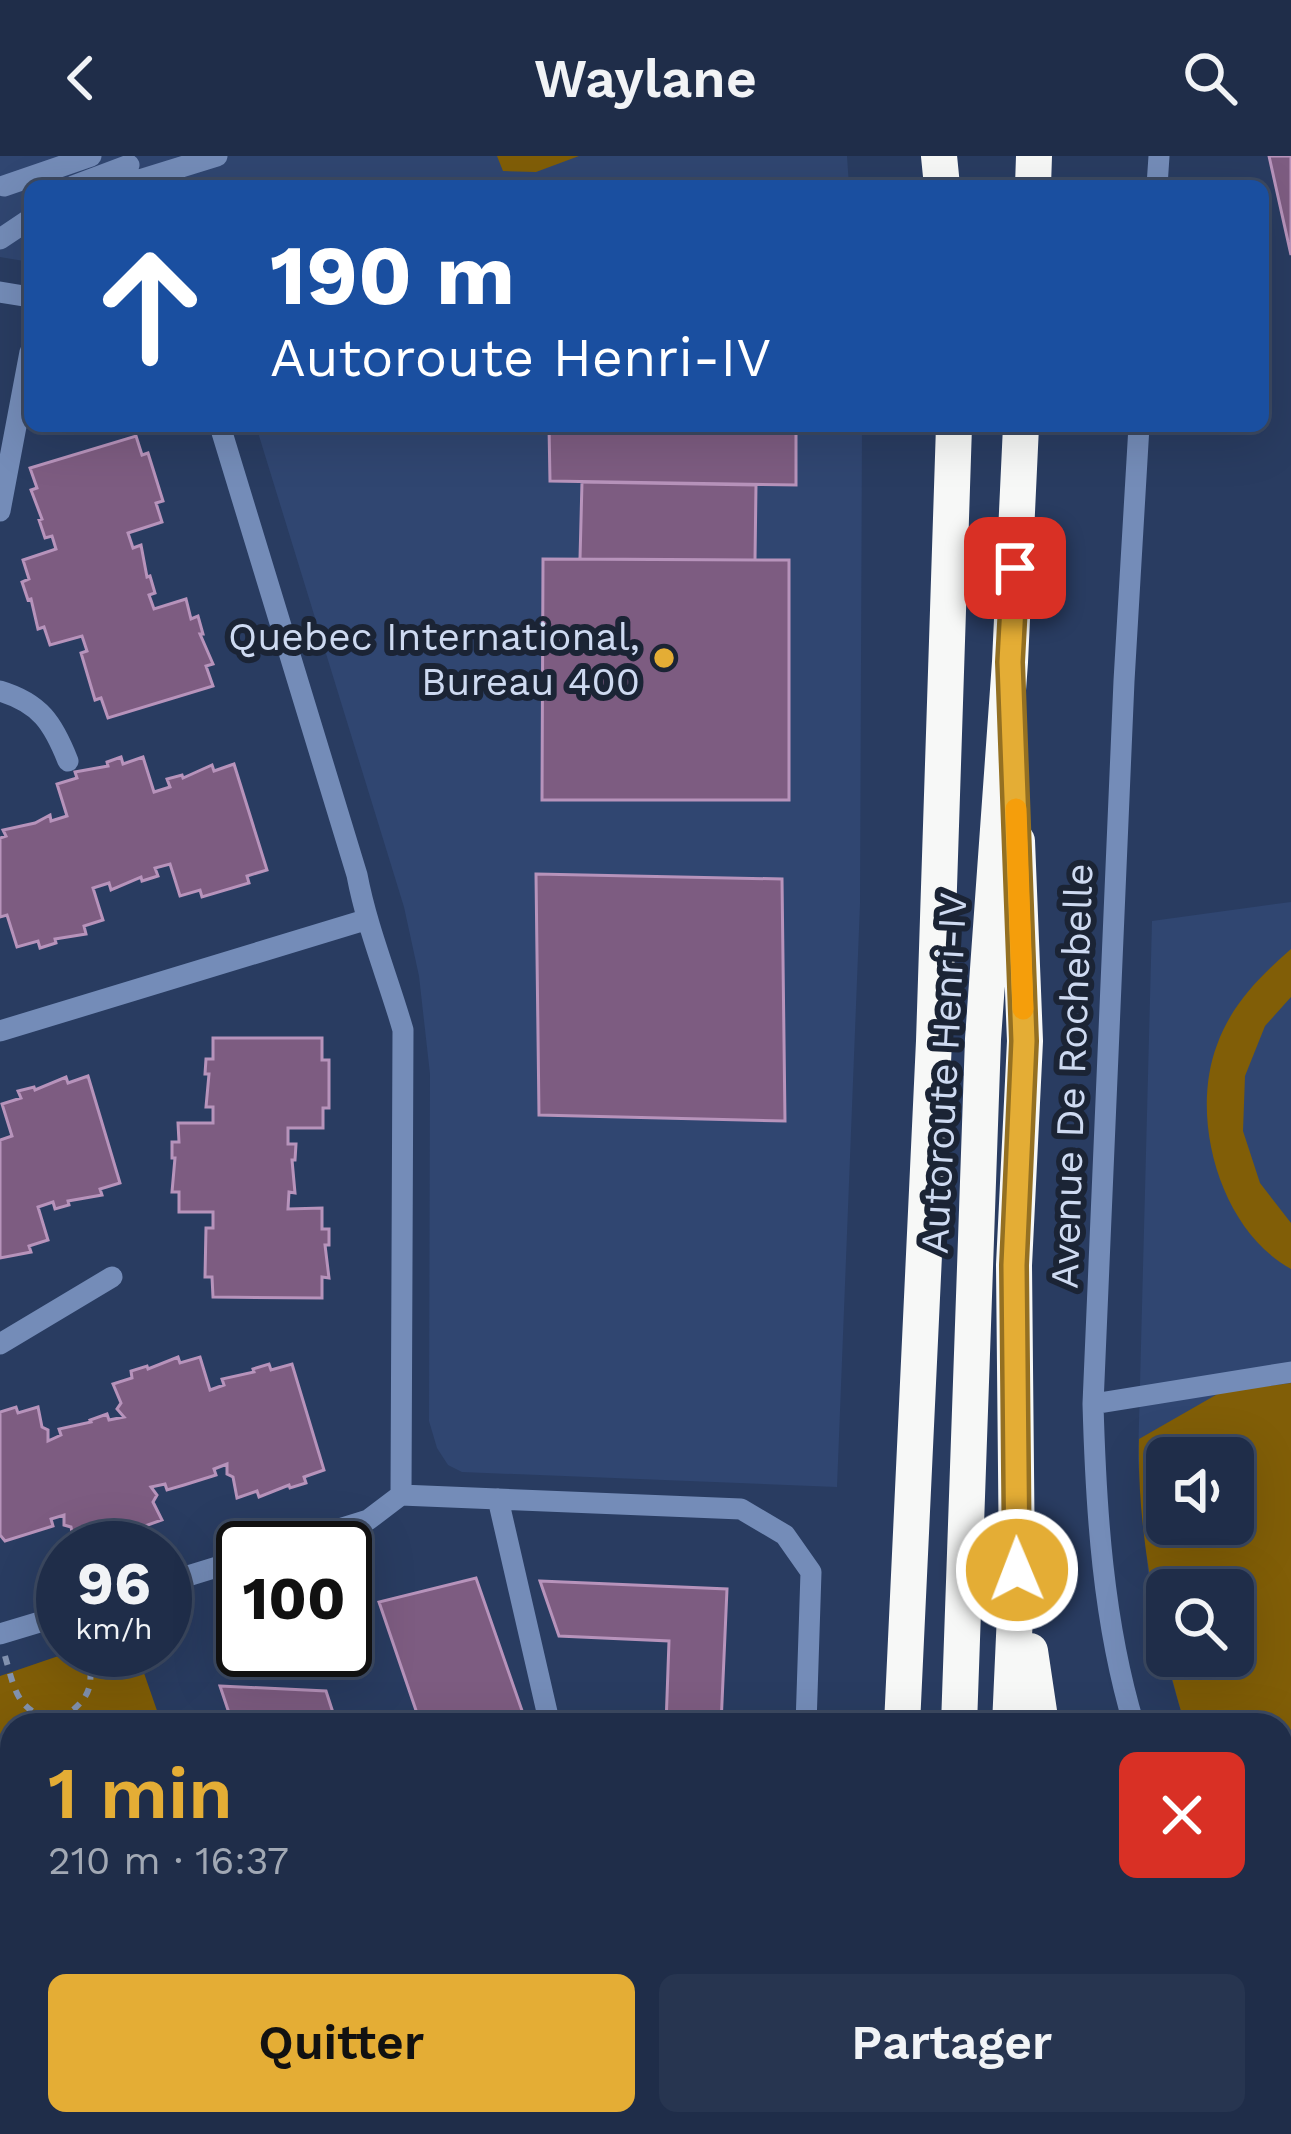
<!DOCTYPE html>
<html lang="fr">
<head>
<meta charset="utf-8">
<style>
  :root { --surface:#1f2d49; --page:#273550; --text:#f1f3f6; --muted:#a1a8b4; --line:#3c4961; --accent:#e4ad35 }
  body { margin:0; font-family:"Work Sans",sans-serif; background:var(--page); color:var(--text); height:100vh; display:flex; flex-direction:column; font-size:45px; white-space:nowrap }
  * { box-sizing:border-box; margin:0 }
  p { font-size:39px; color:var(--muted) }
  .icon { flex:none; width:66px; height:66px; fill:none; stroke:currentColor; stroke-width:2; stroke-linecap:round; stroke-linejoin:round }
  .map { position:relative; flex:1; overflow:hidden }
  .panel { position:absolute; left:0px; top:1557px; width:1293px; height:423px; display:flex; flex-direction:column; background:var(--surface); border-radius:36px 36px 0 0; box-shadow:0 12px 48px #0002,0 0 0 3px var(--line) }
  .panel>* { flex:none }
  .guide { position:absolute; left:24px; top:24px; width:1245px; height:252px; border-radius:18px; box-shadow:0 12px 48px #0002,0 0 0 3px var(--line); background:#1a4fa0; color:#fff; overflow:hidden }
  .fabs { position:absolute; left:1146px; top:1281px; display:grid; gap:24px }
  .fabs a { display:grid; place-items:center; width:108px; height:108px; border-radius:18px; background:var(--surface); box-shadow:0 12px 48px #0002,0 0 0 3px var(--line); font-size:60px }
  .speed { position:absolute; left:36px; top:1365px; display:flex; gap:24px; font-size:60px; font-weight:700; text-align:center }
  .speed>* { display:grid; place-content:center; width:156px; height:156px; border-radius:50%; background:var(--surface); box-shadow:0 12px 48px #0002,0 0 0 3px var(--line); line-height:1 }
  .speed small { font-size:30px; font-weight:400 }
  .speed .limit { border:6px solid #111; border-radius:18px; background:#fff; color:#111 }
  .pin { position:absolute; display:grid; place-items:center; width:102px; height:102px; color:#fff; margin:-51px; border-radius:24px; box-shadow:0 6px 18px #0006 }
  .me { position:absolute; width:132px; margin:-66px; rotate:359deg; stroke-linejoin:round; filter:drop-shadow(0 0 9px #0008) }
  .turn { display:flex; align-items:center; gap:42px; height:252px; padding:0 48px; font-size:54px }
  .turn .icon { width:156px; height:156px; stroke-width:2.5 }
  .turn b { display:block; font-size:84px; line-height:102px }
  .round { display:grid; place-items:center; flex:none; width:126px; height:126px; border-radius:18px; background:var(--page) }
  .headline { display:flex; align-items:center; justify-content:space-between; height:204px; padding:0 48px }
  h1 { font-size:72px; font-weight:600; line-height:90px; color:var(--accent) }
  .action { display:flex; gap:24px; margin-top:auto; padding:24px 48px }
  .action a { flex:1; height:138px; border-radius:18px; background:var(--accent); color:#111; font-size:48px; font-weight:600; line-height:138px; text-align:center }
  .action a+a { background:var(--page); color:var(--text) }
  header { display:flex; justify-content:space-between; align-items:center; height:156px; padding:0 48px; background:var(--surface); font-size:54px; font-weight:600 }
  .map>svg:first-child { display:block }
  .built { fill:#304671; fill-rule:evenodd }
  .green { fill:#815e07; fill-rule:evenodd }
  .building { fill:#7d5c81; stroke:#b793bb; stroke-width:3 }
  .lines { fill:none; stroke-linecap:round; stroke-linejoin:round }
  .path { stroke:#8292af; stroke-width:6; stroke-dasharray:9 9; stroke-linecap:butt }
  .minor { stroke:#748cb8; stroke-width:21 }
  .highway { stroke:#f7f8f7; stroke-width:36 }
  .route-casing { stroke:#947022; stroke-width:30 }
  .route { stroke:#e4ad35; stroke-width:21 }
  .slow { stroke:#f59e0b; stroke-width:21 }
  .poi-dot { fill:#e4ad35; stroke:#1b2435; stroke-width:4.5 }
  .labels { text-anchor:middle; stroke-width:12; stroke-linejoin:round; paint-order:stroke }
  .poi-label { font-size:39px; fill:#cedaf1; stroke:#1b2435; text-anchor:end }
  .street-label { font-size:39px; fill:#cedaf1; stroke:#1b2435 }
</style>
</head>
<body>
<header><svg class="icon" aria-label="back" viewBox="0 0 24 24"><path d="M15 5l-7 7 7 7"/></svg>Waylane<svg class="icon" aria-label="search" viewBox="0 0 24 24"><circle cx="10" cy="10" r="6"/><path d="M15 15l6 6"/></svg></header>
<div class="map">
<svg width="1291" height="1978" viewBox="0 0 1291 1978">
  <rect width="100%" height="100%" fill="#293c61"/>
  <path class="built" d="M0,0H847L849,30H30V106L0,101Z
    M256,270H862L860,748L837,1331L462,1316L448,1309L437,1292L429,1265L430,918L419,820L404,751Z
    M1291,746V1818L1281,1798V1569H1185L1162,1491L1148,1416L1138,1305L1152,765ZM1167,1302H1233V1368H1167ZM1167,1434H1233V1500H1167Z"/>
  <path class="green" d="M497,0H579L536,16L503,15Z
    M1291,793V841L1265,870L1245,920L1243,975L1260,1027L1291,1067V1113C1220,1074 1189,962 1217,889C1231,849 1260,820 1291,793Z
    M1291,1227V1818L1281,1798V1569H1185C1158,1476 1137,1381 1139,1283L1221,1236ZM1167,1302H1233V1368H1167ZM1167,1434H1233V1500H1167Z
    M76,1494H136L162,1569H12V1657L0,1623V1520Z
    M120,1968H299L303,1978H124Z"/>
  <path class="building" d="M1269,0H1291V99Z
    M549,270H796V329L550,325Z
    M136,280L142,299L148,297L163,345L156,347L162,366L128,377L133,392L141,389L147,421L150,420L155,437L149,439L154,453L186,443L191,463L198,460L203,478H200L213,508L206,510L213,530L108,562L101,542L95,544L81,497L87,495L82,480L50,489L44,471L38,473L31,443L28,444L22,426L29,423L23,404L56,393L52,380L45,382L39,364L42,363L31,334L37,332L30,312Z
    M582,326L756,329L755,404L580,403Z
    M543,403L789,404V644H542Z
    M121,601L123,608L143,601L154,636L170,631L167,623L182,619L183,622L212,609L214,615L234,608L267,714L247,720L249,727L202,741L200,734L180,740L170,708L155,712L158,720L142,725L141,721L111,734L109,727L93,732L103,764L84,770L86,778L55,783L56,787L40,792L38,785L17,791L7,759L0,761V682L6,680L3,674L35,667L50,659L51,665L67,660L57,628L77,622L75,616L108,610L107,606Z
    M536,718L782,723L785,965L539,959Z
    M213,882H322V904H329V952H323V972H288V988H296L295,1004H292L295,1037L289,1036L288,1053L322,1052V1073H329V1089H325L329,1122L322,1121V1142L213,1141L212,1121H205L206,1072H213V1056H179V1036H172L175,1002H172V986H179L178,967H213V951H206L209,918H205L206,903H213Z
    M88,920L120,1027L100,1033L102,1039L68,1045L69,1049L55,1053L53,1046L38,1051L48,1084L29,1090L31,1096L0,1102V984L12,980L2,948L21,942L18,935L34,931L35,934L66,921L68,927Z
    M178,1201L180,1207L200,1201L210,1234L224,1229L222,1223L254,1216L253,1213L269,1208L271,1214L292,1208L324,1314L304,1321L306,1327L290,1332L289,1329L259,1341L257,1335L237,1342L233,1321L227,1318V1308L214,1313L216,1319L184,1329L167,1334L165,1328L151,1331L157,1339L153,1346L162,1364L142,1371L144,1377L96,1392L94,1386L75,1392L71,1371L64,1369V1359L51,1363L53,1370L5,1385L0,1379V1256L16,1251L18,1257L38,1251L42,1271L48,1274V1285L61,1279L59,1273L91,1266L90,1264L107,1258L109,1264L124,1261L117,1253L121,1247L113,1228L132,1222L131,1215L147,1210L148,1213Z
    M476,1422L527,1569H421L379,1446Z
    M540,1425L727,1433L721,1569H666L669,1485L559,1480Z
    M220,1530L326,1535L337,1569H233Z
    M12,1877V1967L4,1970L0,1958V1881Z
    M43,1968H48L52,1978H14Z
    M366,1968H471L474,1978H369Z
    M554,1968H627L599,1978H557Z"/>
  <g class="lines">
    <path class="path" d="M5,1500C16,1538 17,1556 59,1565
      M59,1565C91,1541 94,1534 88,1494
      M205,1968L208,1978"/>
    <path class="minor" d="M4,30L91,0
      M73,30L129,9
      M120,30L217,0
      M1157,30L1159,0
      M0,83L30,63
      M0,136L30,141
      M220,270L357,719C367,772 388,822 403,874L401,1339
      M0,355L30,196
      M0,535C40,547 53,567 68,605
      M0,875L365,764
      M0,1188L112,1121
      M1093,1248L1291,1216
      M498,1343L550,1569
      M278,1392L368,1364L401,1339L741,1353L785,1379L811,1416L806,1569
      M165,1427L243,1403
      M0,1478L63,1459
      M1134,1569C1103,1466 1096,1355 1093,1248L1124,525L1139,270
      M1281,1862L1291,1882
      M1279,1968L1284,1978
      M786,1978L787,1968"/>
    <path class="highway" d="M939,0L942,30
      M1033,30L1034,0
      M1030,1495L1041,1569
      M902,1569L934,885L954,270
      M959,1569L983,883L1010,506L1021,270
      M1010,1569L1017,1414L1014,1109L1025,885L1017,685
      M1029,1968L1030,1978
      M1101,1968L1105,1978
      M885,1978L886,1968
      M944,1978L945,1968"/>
  </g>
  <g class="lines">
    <defs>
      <path id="route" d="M1015,412L1010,506L1024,885L1014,1109L1017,1414"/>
    </defs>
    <use href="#route" class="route-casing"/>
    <use href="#route" class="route"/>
    <path class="slow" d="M1016,653L1023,853"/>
  </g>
  <circle class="poi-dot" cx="664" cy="502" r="12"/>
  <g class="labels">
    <g class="poi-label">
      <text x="640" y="494">Quebec International,<tspan x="640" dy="45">Bureau 400</tspan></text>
    </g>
    <g class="street-label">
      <text transform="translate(943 917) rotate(-87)" y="14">Autoroute Henri-IV</text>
      <text transform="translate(1071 920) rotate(-88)" y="14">Avenue De Rochebelle</text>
    </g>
  </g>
</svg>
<div class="fabs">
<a><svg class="icon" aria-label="sound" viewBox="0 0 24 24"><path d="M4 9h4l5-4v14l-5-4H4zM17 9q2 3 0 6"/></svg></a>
<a><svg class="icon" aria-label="search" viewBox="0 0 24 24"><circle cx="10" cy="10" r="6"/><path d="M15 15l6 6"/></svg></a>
</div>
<div class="speed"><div>96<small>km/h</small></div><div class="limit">100</div></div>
<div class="pin" style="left:1015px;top:412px;background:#d93025"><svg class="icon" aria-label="arrive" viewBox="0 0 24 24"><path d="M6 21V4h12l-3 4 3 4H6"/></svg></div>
<svg class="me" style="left:1017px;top:1414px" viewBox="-20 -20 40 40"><circle r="17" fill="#e4ad35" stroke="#fff" stroke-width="3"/><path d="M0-11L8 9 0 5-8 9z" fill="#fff"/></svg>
<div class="guide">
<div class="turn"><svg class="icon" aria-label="ahead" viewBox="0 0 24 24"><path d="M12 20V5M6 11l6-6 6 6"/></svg><div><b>190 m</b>Autoroute Henri-IV</div></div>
</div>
<section class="panel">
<div class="headline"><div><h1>1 min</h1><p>210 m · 16:37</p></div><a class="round" style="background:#d93025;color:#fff"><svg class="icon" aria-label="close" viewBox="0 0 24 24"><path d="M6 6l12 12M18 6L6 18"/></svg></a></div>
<div class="action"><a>Quitter</a><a>Partager</a></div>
</section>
</div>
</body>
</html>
